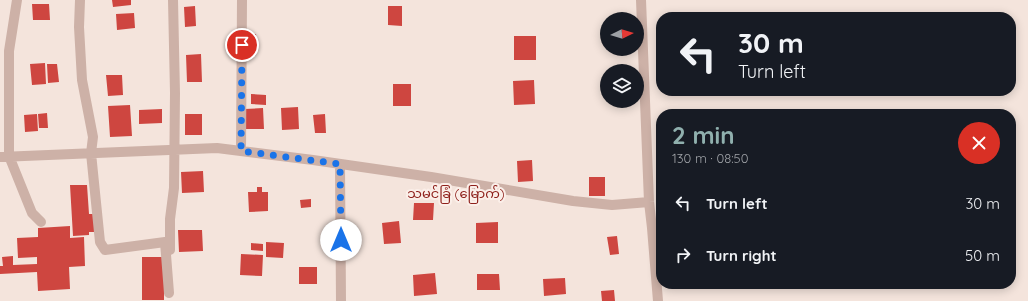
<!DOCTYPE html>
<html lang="en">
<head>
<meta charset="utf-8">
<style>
  :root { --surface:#171b24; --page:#242831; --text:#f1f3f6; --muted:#9ea1a6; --accent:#90b0ae }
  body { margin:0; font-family:Quicksand,"Noto Sans Myanmar",sans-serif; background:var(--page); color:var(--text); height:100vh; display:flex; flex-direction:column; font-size:15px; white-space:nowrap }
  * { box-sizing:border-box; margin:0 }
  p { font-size:13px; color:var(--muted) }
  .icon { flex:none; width:22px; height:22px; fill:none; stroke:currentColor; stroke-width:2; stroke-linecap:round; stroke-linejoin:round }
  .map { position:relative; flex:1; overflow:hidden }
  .details { position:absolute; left:656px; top:109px; width:360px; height:180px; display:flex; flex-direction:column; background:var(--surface); border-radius:16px; box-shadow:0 2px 10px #0003 }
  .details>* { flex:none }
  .banner { position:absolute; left:656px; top:12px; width:360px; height:84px; border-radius:16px; box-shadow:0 2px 10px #0003; background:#171b24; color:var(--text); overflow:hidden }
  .needle { width:26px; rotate:85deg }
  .controls { position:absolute; left:600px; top:12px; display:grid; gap:8px }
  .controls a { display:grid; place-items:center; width:44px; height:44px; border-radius:50%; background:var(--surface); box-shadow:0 2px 10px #0003; font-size:20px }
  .pin { position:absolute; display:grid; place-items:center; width:34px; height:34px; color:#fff; margin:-17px; border:2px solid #fff; border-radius:50%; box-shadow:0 1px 4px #0007 }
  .me { position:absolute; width:44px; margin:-22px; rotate:0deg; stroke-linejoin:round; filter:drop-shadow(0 0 3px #0008) }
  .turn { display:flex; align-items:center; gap:14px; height:84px; padding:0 16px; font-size:18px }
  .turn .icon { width:52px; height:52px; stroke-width:2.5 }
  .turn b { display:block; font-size:28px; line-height:34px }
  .round { display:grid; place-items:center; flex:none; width:42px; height:42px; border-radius:21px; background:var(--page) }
  .head { display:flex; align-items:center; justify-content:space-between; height:68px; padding:0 16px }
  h1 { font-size:24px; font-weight:800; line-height:30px; color:var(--accent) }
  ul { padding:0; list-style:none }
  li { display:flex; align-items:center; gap:12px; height:52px; padding:0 16px }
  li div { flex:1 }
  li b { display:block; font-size:15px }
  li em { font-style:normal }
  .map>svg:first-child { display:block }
  .building { fill:#ce4640 }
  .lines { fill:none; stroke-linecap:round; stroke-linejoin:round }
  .minor { stroke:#cdb1a7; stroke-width:10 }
  .route { stroke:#1a73e8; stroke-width:7; stroke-dasharray:0 12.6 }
  .labels { text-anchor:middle; stroke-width:4; stroke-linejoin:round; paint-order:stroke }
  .quarter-label { font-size:13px; fill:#8e201b; stroke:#fbefe9 }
</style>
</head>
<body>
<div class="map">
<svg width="1028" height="301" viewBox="0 0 1028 301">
  <rect width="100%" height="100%" fill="#f4e4dc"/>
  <path class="building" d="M112,0H131V5L113,7Z
    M32,4H49L50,20H33Z
    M195,6L196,26L185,27L184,7Z
    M388,6H402V26L388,25Z
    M134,13L135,28L117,30L116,14Z
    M256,34L257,47L250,48L249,35Z
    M514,36H536V60H514Z
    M201,54L202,82H187L186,55Z
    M45,63L46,84L32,85L30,64Z
    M47,64H57L59,82L48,83Z
    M106,75H122L123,95L108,96Z
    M534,80L535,104L514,105L513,81Z
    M393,84H411V106H393Z
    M251,94L266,95V105L251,104Z
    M130,105L132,136L110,137L108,106Z
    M298,107L299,129L282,130L281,108Z
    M263,108L264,129H245V109Z
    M162,109V123L139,124V110Z
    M47,113L48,128H39L38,114Z
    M37,114L38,131L25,132L24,115Z
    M185,114H202V135H185Z
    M325,114L326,133H315L313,115Z
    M532,160L533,181L518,182L517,161Z
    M203,171L204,192L182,193L181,172Z
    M589,177H605V196H589Z
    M70,185H87L89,214H94L95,232H89V235L73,236Z
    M257,187H262V192H268V211L249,212L248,192H257Z
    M311,199V207L301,208L300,200Z
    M414,203H434L433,220H413Z
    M399,221L401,243L384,244L382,223Z
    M498,222V243H476V223Z
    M70,226V238L84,237L85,266L69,267L70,289L38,291L37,272L0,274V266H3L2,257L13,256V265L37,264V257L18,258L17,238L38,237V228Z
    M178,230H202L203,251L179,252Z
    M617,236L619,254L610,255L607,237Z
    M266,242L284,243L283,258L266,257Z
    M251,243L263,244V251L251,250Z
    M241,254L263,255L262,276L240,275Z
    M142,257H164V300H142Z
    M299,267H317V284H299Z
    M435,273L437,294L414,296L413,275Z
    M477,274H499L500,290H477Z
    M565,278L566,294L544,296L543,279Z
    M614,290L615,301H602L601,291Z"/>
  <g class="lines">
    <path class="minor" d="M17,0L9,51V156L32,213L41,222
      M80,0L79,27L82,80L93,137L91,153L100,242L105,250L165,242L169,293
      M641,0L649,202L652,228L658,301
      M241,151L242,0
      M0,157L217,148L313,160L431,177L573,201L612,205L649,202
      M340,164L341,301
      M170,250V219L174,188L175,93L173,0"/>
  </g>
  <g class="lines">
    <path class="route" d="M242,45L241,151L340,164L341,240"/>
  </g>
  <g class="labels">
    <g class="quarter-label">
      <text x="456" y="198">သမင်ခြံ (မြောက်)</text>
    </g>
  </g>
</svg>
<div class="controls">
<a><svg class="needle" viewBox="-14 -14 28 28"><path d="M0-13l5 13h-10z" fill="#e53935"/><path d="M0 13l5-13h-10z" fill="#9ea1a6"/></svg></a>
<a><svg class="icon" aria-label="layers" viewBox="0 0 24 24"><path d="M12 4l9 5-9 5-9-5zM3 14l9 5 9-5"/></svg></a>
</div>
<div class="pin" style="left:242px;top:45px;background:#d93025"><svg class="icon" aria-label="arrive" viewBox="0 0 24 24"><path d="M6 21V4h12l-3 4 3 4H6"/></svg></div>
<svg class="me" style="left:341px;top:240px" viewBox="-20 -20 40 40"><circle r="19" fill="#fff"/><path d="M0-13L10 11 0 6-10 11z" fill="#1a73e8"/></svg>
<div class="banner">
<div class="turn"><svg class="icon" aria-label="left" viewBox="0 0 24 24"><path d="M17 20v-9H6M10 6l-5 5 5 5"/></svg><div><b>30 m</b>Turn left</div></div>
</div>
<section class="details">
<div class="head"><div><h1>2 min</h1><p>130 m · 08:50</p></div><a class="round" style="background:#d93025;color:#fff"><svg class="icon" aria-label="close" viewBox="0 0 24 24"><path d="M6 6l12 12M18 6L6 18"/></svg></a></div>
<ul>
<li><svg class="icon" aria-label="left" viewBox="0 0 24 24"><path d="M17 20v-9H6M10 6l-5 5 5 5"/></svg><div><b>Turn left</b></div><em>30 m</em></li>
<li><svg class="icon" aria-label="right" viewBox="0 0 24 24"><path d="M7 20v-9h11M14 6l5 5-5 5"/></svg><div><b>Turn right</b></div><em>50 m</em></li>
</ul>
</section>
</div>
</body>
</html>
